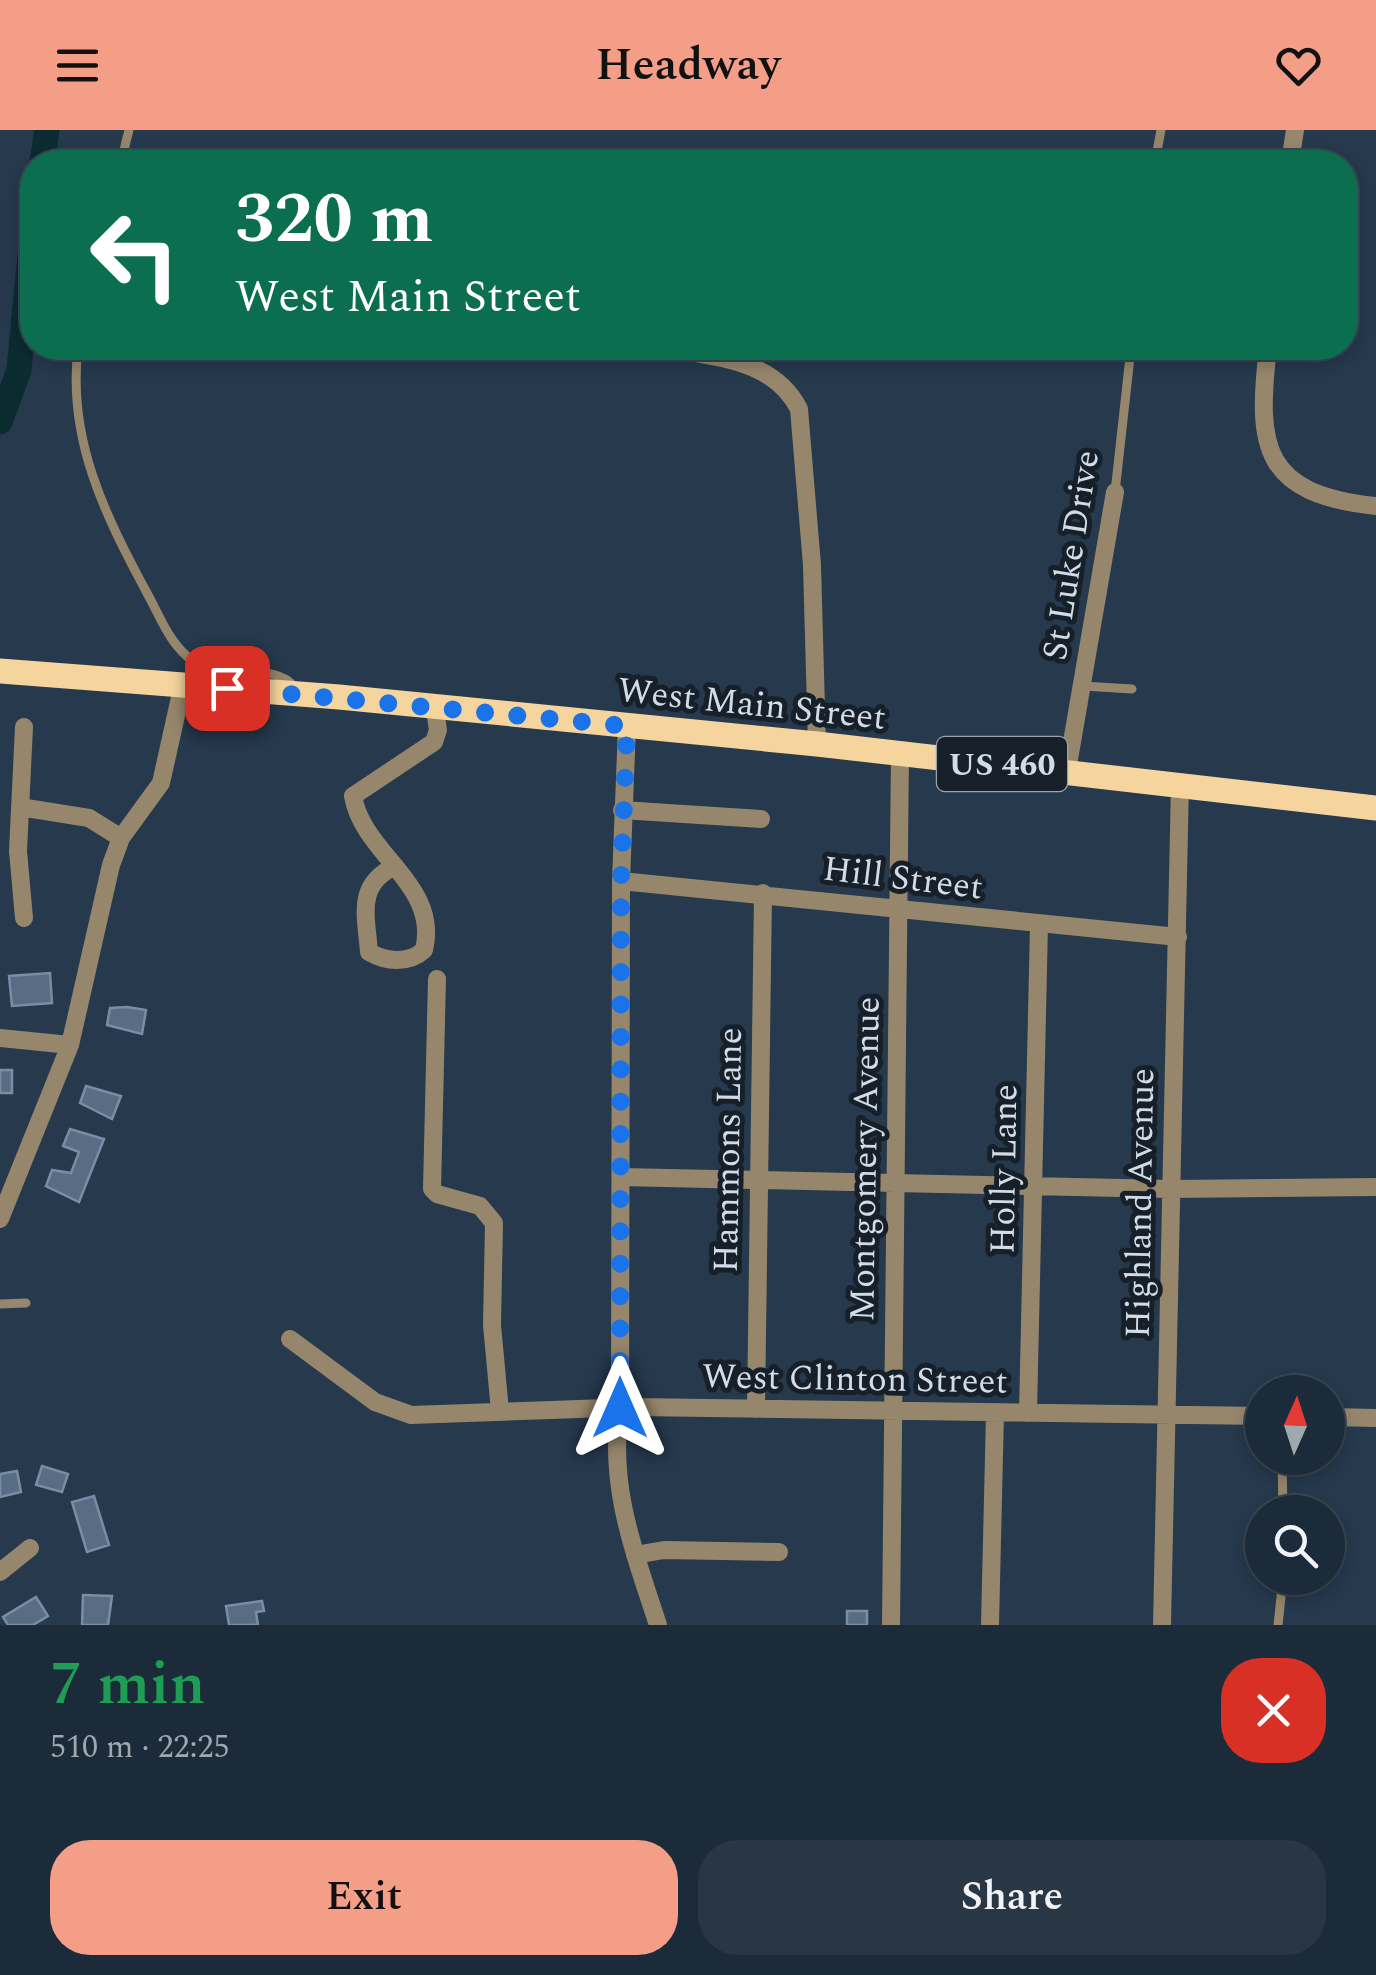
<!DOCTYPE html>
<html lang="en">
<head>
<meta charset="utf-8">
<style>
  :root { --surface:#1c2b3a; --page:#293745; --text:#f1f3f6; --muted:#a0a7af; --line:#3a4754; --accent:#f49e88 }
  body { margin:0; font-family:Spectral,serif; background:var(--page); color:var(--text); height:100vh; display:flex; flex-direction:column; font-size:38px; white-space:nowrap }
  * { box-sizing:border-box; margin:0 }
  p { font-size:32px; color:var(--muted) }
  .icon { flex:none; width:55px; height:55px; fill:none; stroke:currentColor; stroke-width:2; stroke-linecap:round; stroke-linejoin:round }
  .map { position:relative; height:1495px; overflow:hidden }
  .details { display:flex; flex-direction:column; background:var(--surface); flex:1 }
  .details>* { flex:none }
  .hud { position:absolute; left:20px; top:20px; width:1338px; height:210px; border-radius:40px; box-shadow:0 5px 15px #0003,0 0 0 2px var(--line); background:#0b6e4f; color:#fff; overflow:hidden }
  .needle { width:65px; rotate:3deg }
  .fabs { position:absolute; left:1245px; top:1245px; display:grid; gap:20px }
  .fabs a { display:grid; place-items:center; width:100px; height:100px; border-radius:50%; background:var(--surface); box-shadow:0 5px 15px #0003,0 0 0 2px var(--line); font-size:50px }
  .pin { position:absolute; display:grid; place-items:center; width:85px; height:85px; color:#fff; margin:-42px; border-radius:20px; box-shadow:0 5px 15px #0006 }
  .me { position:absolute; width:110px; margin:-55px; rotate:0deg; stroke-linejoin:round; filter:drop-shadow(0 0 8px #0008) }
  .turn { display:flex; align-items:center; gap:35px; height:210px; padding:0 50px; font-size:45px }
  .turn .icon { width:130px; height:130px; stroke-width:2.5 }
  .turn b { display:block; font-size:70px; line-height:85px }
  .round { display:grid; place-items:center; flex:none; width:105px; height:105px; border-radius:40px; background:var(--page) }
  .head { display:flex; align-items:center; justify-content:space-between; height:170px; padding:0 50px }
  h1 { font-size:60px; font-weight:600; line-height:75px; color:#1e9e55 }
  .action { display:flex; gap:20px; margin-top:auto; padding:20px 50px }
  .action a { flex:1; height:115px; border-radius:40px; background:var(--accent); color:#111; font-size:40px; font-weight:600; line-height:115px; text-align:center }
  .action a+a { background:var(--page); color:var(--text) }
  header { display:flex; justify-content:space-between; align-items:center; height:130px; padding:0 50px; background:var(--accent); color:#111; font-size:45px; font-weight:600 }
  .map>svg:first-child { display:block }
  .lines { fill:none; stroke-linecap:round; stroke-linejoin:round }
  .river { stroke:#0a2b2f; stroke-width:25 }
  .building { fill:#586c83; stroke:#788ea5; stroke-width:2.5 }
  .lane { stroke:#96866c; stroke-width:9 }
  .street { stroke:#96866c; stroke-width:18 }
  .primary { stroke:#f5d59d; stroke-width:25 }
  .route { stroke:#1a73e8; stroke-width:18; stroke-dasharray:0 32.4 }
  .labels { text-anchor:middle; stroke-width:10; stroke-linejoin:round; paint-order:stroke }
  .shield { fill:#172029; stroke:#99a4af; stroke-width:2.5 }
  .shield-label { font-size:32px; font-weight:bold; fill:#d1dce9 }
  .street-label { font-size:35px; fill:#d1dce9; stroke:#172029 }
</style>
</head>
<body>
<header><svg class="icon" aria-label="menu" viewBox="0 0 24 24"><path d="M4 6h16M4 12h16M4 18h16"/></svg>Headway<svg class="icon" aria-label="heart" viewBox="0 0 24 24"><path d="M12 20l-8-8c-3-5 5-10 8-4 3-6 11-1 8 4z"/></svg></header>
<div class="map">
<svg width="1376" height="1495" viewBox="0 0 1376 1495">
  <rect width="100%" height="100%" fill="#26394d"/>
  <g class="lines">
    <path class="river" d="M42,32L47,0
      M0,292L19,240L32,104"/>
  </g>
  <path class="building" d="M50,843L52,873L12,876L9,846Z
    M127,877L146,880L142,904L107,895L110,878Z
    M0,940H12V963H0Z
    M86,956L121,966L112,989L80,973Z
    M70,999L104,1009L79,1072L46,1056L52,1040L71,1043L79,1022L63,1016Z
    M42,1336L68,1344L62,1362L36,1355Z
    M17,1341L21,1362L0,1367V1344Z
    M94,1366L109,1415L87,1422L72,1372Z
    M83,1465L112,1466L108,1495H82Z
    M36,1467L48,1486L33,1495H8L3,1487Z
    M262,1471L264,1481L256,1482L258,1495H229L226,1476Z
    M847,1481H867V1495H847Z"/>
  <g class="lines">
    <path class="lane" d="M121,32L129,0
      M1155,32L1161,0
      M78,218C67,309 105,385 147,463C161,488 169,514 194,532C219,551 277,531 294,557
      M1115,362L1131,218
      M1083,556L1132,559
      M0,1174L26,1173
      M1282,1328L1283,1382
      M1278,1495L1283,1448"/>
    <path class="street" d="M1290,32L1295,0
      M669,218C719,228 774,230 799,279L812,435L817,614
      M1268,218C1256,318 1263,364 1376,376
      M627,596L621,751L620,1278C608,1356 634,1421 658,1495
      M1067,641L1115,362
      M20,677L89,688L121,708
      M622,680L761,689
      M395,736C356,755 366,784 369,822C386,832 409,834 424,820C440,754 363,725 353,666L434,612L438,600L435,580
      M621,751L1178,807
      M24,788L18,721L24,597
      M437,849L432,1059L437,1064L480,1076L494,1093L492,1195L500,1281
      M0,908L70,915
      M621,1047L1170,1059L1376,1057
      M0,1089L70,915L111,735L121,708L161,653L183,554
      M290,1209L375,1272L411,1285L635,1277L1262,1286
      M756,1279L763,763
      M1028,1283L1039,795
      M1328,1287L1376,1288
      M635,1425L664,1420L779,1422
      M0,1442L30,1418
      M891,1495L900,623
      M990,1495L995,1283
      M1162,1495L1180,653"/>
    <path class="primary" d="M0,541L339,567L817,614L1376,678"/>
  </g>
  <g class="lines">
    <path class="route" d="M227,558L627,596L621,751L620,1278"/>
  </g>
  <g class="labels">
    <rect class="shield" x="937" y="607" width="130" height="54" rx="8"/>
    <g class="shield-label">
      <text x="1002" y="645">US 460</text>
    </g>
    <g class="street-label">
      <text transform="translate(1070 425) rotate(-81)" y="12">St Luke Drive</text>
      <text transform="translate(752 573) rotate(6)" y="12">West Main Street</text>
      <text transform="translate(903 747) rotate(7)" y="12">Hill Street</text>
      <text transform="translate(727 1020) rotate(-89)" y="12">Hammons Lane</text>
      <text transform="translate(864 1029) rotate(-89)" y="12">Montgomery Avenue</text>
      <text transform="translate(1003 1039) rotate(-89)" y="12">Holly Lane</text>
      <text transform="translate(1139 1073) rotate(-89)" y="12">Highland Avenue</text>
      <text transform="translate(855 1248) rotate(1)" y="12">West Clinton Street</text>
    </g>
  </g>
</svg>
<div class="fabs">
<a><svg class="needle" viewBox="-14 -14 28 28"><path d="M0-13l5 13h-10z" fill="#e53935"/><path d="M0 13l5-13h-10z" fill="#a0a7af"/></svg></a>
<a><svg class="icon" aria-label="search" viewBox="0 0 24 24"><circle cx="10" cy="10" r="6"/><path d="M15 15l6 6"/></svg></a>
</div>
<div class="pin" style="left:227px;top:558px;background:#d93025"><svg class="icon" aria-label="arrive" viewBox="0 0 24 24"><path d="M6 21V4h12l-3 4 3 4H6"/></svg></div>
<svg class="me" style="left:620px;top:1278px" viewBox="-20 -20 40 40"><path d="M0-17L14 15 0 8-14 15z" fill="#1a73e8" stroke="#fff" stroke-width="4"/></svg>
<div class="hud">
<div class="turn"><svg class="icon" aria-label="left" viewBox="0 0 24 24"><path d="M17 20v-9H6M10 6l-5 5 5 5"/></svg><div><b>320 m</b>West Main Street</div></div>
</div>
</div>
<section class="details">
<div class="head"><div><h1>7 min</h1><p>510 m · 22:25</p></div><a class="round" style="background:#d93025;color:#fff"><svg class="icon" aria-label="close" viewBox="0 0 24 24"><path d="M6 6l12 12M18 6L6 18"/></svg></a></div>
<div class="action"><a>Exit</a><a>Share</a></div>
</section>
</body>
</html>
